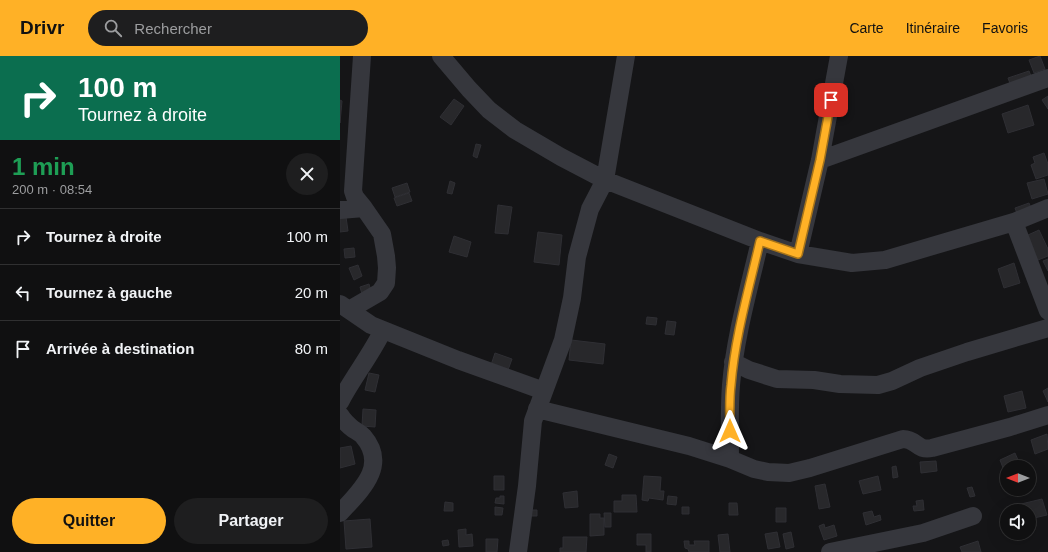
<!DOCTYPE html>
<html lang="fr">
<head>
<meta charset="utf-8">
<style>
  :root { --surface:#101011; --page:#1e1e1f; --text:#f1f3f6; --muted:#9c9d9f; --line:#303031; --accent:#ffb126 }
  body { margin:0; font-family:Arial,sans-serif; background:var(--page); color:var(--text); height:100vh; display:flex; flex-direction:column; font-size:15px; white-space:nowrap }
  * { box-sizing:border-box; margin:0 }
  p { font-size:13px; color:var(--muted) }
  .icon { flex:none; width:22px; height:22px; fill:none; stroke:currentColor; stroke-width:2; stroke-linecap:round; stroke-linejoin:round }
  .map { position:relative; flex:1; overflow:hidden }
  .panel { display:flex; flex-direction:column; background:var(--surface); width:340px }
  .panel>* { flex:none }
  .banner { background:#0b6e4f; color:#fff; overflow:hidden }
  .needle { width:26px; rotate:270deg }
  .fabs { position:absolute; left:660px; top:404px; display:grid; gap:8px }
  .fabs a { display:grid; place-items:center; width:36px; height:36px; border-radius:50%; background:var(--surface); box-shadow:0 4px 16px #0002,0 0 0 1px var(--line); font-size:20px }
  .pin { position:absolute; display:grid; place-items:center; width:34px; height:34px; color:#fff; margin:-17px; border-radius:8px; box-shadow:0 2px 6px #0006 }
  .me { position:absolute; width:44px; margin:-22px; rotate:0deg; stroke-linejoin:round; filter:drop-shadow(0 0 3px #0008) }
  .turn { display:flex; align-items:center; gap:14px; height:84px; padding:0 12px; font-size:18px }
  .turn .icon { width:52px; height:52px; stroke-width:2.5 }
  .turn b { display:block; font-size:28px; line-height:34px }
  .round { display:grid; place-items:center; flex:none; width:42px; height:42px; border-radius:21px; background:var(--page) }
  .headline { display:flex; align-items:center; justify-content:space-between; height:68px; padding:0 12px }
  h1 { font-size:24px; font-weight:700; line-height:30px; color:#1e9e55 }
  .button { display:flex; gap:8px; margin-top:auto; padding:8px 12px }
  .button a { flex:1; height:46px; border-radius:24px; background:var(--accent); color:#111; font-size:16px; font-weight:700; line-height:46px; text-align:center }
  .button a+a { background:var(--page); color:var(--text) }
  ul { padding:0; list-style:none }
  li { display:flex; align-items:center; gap:12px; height:56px; padding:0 12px; border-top:1px solid var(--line) }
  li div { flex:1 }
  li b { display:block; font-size:15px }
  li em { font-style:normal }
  header { display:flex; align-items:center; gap:24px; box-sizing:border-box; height:56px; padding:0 20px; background:var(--accent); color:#111 }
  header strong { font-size:19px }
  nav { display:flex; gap:22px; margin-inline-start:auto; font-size:14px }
  .search { width:280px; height:36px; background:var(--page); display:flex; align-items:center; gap:10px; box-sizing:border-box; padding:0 14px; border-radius:22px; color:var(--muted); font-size:15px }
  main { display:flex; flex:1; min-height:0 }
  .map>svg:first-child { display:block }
  .building { fill:#28282b; stroke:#2f2f34 }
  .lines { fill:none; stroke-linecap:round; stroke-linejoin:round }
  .minor { stroke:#36373d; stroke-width:18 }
  .route-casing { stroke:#a67319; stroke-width:10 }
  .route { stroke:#ffb126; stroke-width:7 }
</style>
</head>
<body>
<header>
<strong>Drivr</strong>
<div class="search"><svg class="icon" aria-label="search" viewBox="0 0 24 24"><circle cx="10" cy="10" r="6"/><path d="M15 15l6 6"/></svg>Rechercher</div>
<nav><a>Carte</a><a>Itinéraire</a><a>Favoris</a></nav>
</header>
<main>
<section class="panel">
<div class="banner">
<div class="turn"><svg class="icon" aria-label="right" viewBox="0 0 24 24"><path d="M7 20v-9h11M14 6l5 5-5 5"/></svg><div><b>100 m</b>Tournez à droite</div></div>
</div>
<div class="headline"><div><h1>1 min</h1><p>200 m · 08:54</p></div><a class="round"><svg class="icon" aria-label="close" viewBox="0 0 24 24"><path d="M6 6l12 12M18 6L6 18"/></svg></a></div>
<ul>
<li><svg class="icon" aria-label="right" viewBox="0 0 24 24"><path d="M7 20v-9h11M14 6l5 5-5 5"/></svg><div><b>Tournez à droite</b></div><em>100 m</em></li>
<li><svg class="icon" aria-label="left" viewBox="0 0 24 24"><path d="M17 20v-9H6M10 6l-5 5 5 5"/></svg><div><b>Tournez à gauche</b></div><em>20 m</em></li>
<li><svg class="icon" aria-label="arrive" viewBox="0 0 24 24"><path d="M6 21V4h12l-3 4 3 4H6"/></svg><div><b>Arrivée à destination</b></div><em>80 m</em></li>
</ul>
<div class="button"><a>Quitter</a><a>Partager</a></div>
</section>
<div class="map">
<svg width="708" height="496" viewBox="0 0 708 496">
  <rect width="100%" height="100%" fill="#151517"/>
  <path class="building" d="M700,0L705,13L694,17L689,4Z
    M689,15L695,30L674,38L668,22Z
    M708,40V53L702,44Z
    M114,43L124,50L111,69L100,61Z
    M0,44L2,45L0,67Z
    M688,49L694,69L668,77L662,58Z
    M136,88L141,89L137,102L133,100Z
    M704,97L708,108V119L696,123L691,109L695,107L693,101Z
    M704,123L708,138L692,143L687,127Z
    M110,125L115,127L112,138L107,137Z
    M67,127L70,136L55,141L52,132Z
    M69,137L72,145L57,150L54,142Z
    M689,147L694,160L680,165L675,152Z
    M158,149L172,151L168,178L155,177Z
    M0,156L6,161L8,175L0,176Z
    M699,174L708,193V200L698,204L677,184Z
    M198,176L222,179L219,209L194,206Z
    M114,180L131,186L127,201L109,196Z
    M14,192L15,201L5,202L4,193Z
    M708,203V215L703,205Z
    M674,207L680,227L664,232L658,213Z
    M18,209L22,220L14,224L9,212Z
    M29,228L31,235L22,238L20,231Z
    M307,261L317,262L316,269L306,268Z
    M327,265L336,266L334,279L325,278Z
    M231,284L265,288L263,308L229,304Z
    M155,297L172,303L168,314L151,309Z
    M29,317L39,319L35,336L25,334Z
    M708,332V346L703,335Z
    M682,335L686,352L668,356L664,340Z
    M23,353L36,354L35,371L22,370Z
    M707,378L708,393L695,398L691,384Z
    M11,390L15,408L0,412V392Z
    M675,397L681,411H667V422L660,404Z
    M269,398L277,401L273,412L265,409Z
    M596,405L597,415L581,417L580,406Z
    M556,410L558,421L553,422L552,411Z
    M154,420H164V434H154Z
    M304,420L321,421L320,435H324L323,444L309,442L308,445L302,444Z
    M538,420L541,434L523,438L519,425Z
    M485,428L490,451L479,453L475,430Z
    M632,431L635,440L630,441L627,432Z
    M237,435L238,451L225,452L223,437Z
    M282,439H296L297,456H274V445H282Z
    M160,440H164V448L155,447L156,442H160Z
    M328,440L337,441L336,449L327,448Z
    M702,443L707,459L694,462L696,470L689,472V455H678L677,449Z
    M583,444L584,454L574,455L573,450H577L576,445Z
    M105,446L113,447V455H104Z
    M389,447H397L398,459H389Z
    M155,451L163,452L162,459H155Z
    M342,451H349V458H342Z
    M436,452H446V466H436Z
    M189,454H197V460H189Z
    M532,455L534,461L540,459L541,464L526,469L523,457Z
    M264,457H271V471H265Z
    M250,458H260V462H264V479L250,480Z
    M30,463L32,491L6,493L4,465Z
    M667,464V477H673L666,480L661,466Z
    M484,468L485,472L494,469L497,480L484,484L479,470Z
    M126,473V479L132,478L133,490L119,491L118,474Z
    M437,476L440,491L428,493L425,478Z
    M451,476L454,491L446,493L443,478Z
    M297,478H311V496H306V489H297Z
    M388,478L390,496H380L378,479Z
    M223,481H247L246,496H220V492H223Z
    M146,483H158L157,496H146Z
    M108,484L109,489L103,490L102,485Z
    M344,485H349V489H355L354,485H369V496H349L348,493L345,492Z
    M638,485L641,496H622L620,491Z"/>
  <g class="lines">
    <path class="minor" d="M101,0L129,33L149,54L175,74L221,101L265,124L420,185L458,198L512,207L545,204L674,166L708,152
      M480,104L708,22
      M0,154L24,152
      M674,166L708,255
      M458,198L480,104L499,0
      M0,248L31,269L118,304L204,335
      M9,254L40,236L46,227L47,212L46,200L42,178L24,152L15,141L13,135L22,0
      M393,306L409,314L437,323L474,324L500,328L538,329L552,325L580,312L627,296L708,272
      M0,346C13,321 31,299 43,274
      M197,353L349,390L390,403L414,413L428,416L449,417L470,412L563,383C577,383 576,395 592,392L670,371L708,359
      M0,359C3,364 8,369 13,373C16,375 20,377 23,380C49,410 20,435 0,457
      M390,403C390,378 389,354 391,329C395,281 409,233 420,185
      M178,496L187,430L193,365L223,284L232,242L237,201L250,153L265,124L286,0
      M490,496L583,477L633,460"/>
  </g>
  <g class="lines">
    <defs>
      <path id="route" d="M390,375C390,360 389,344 391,329C395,280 409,233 420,185L458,198L480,104L491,44"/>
    </defs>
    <use href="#route" class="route-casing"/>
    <use href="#route" class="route"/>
  </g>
</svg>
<div class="fabs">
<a><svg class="needle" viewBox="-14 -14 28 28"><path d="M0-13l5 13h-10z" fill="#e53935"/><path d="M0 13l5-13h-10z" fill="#9c9d9f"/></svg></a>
<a><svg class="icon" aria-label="sound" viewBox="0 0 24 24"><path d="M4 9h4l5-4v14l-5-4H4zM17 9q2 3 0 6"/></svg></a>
</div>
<div class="pin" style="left:491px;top:44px;background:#d93025"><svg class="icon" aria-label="arrive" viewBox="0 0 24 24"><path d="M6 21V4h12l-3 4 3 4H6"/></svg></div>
<svg class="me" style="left:390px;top:375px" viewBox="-20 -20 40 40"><path d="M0-17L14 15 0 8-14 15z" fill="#ffb126" stroke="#fff" stroke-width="4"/></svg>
</div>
</main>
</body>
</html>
